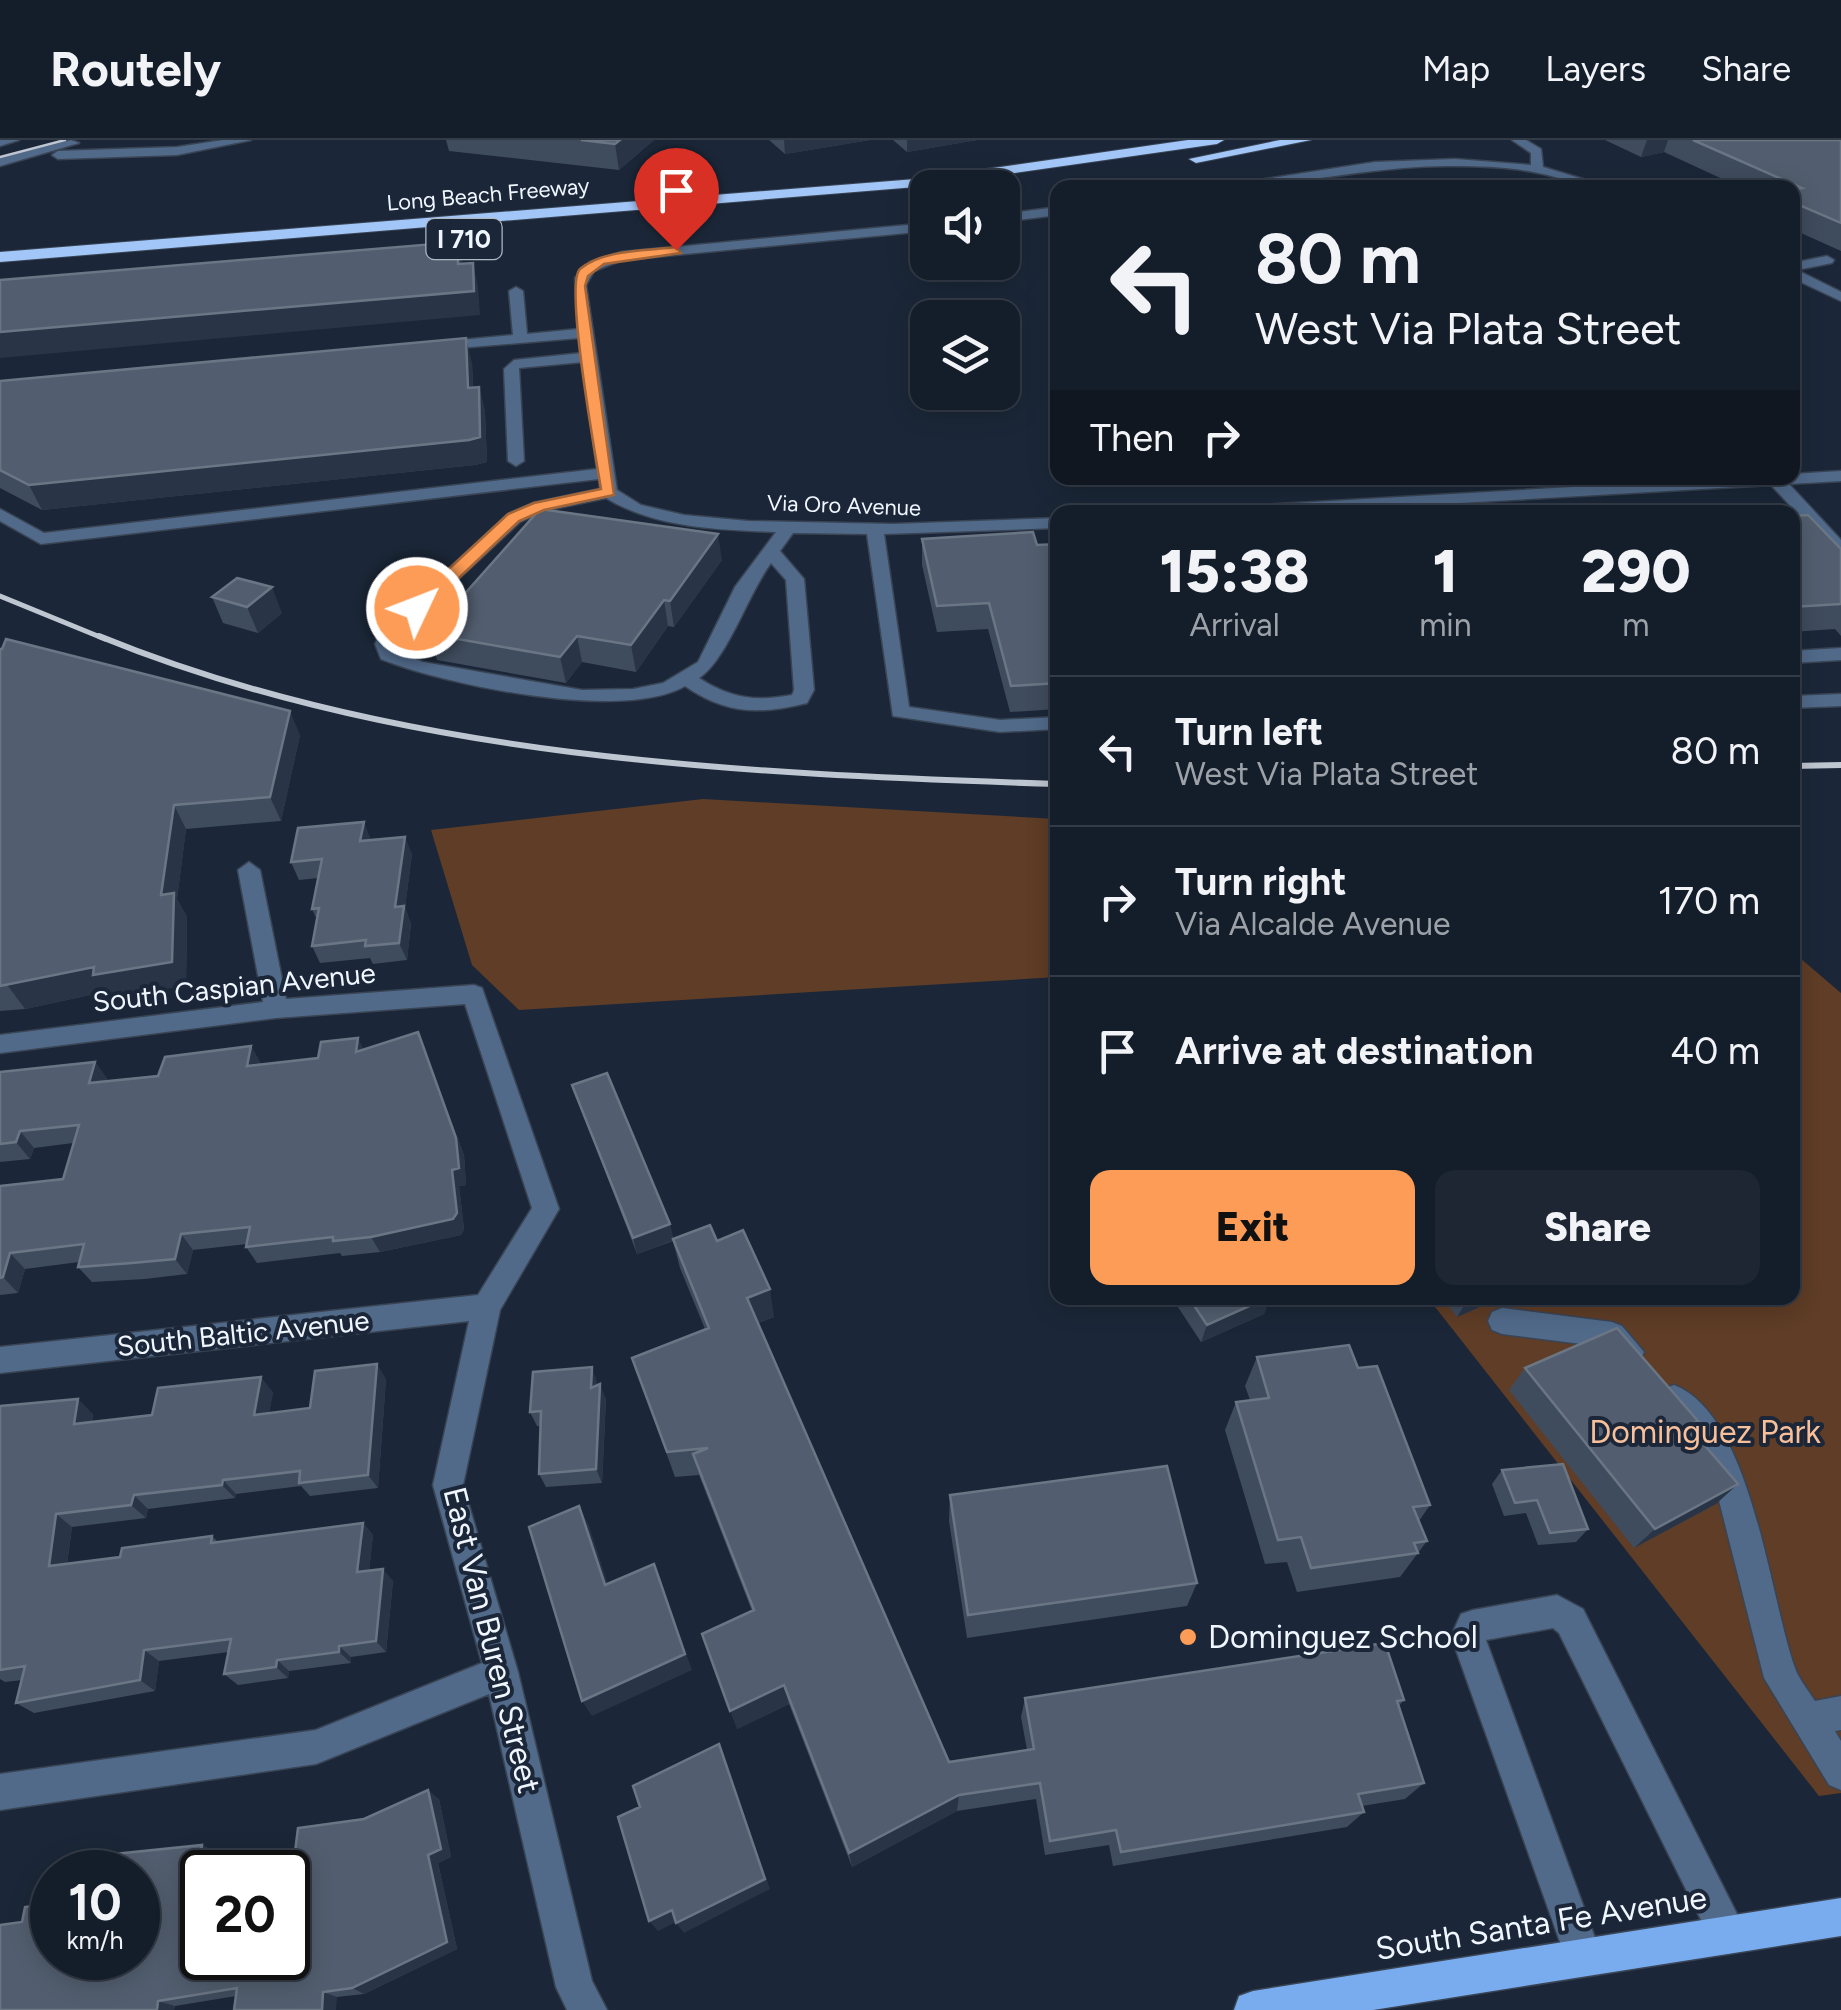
<!DOCTYPE html>
<html lang="en">
<head>
<meta charset="utf-8">
<style>
  :root { --surface:#141d2a; --page:#1d2632; --text:#f1f3f6; --muted:#9da2a8; --line:#333b47; --accent:#fd9c56 }
  body { margin:0; font-family:Figtree,sans-serif; background:var(--page); color:var(--text); height:100vh; display:flex; flex-direction:column; font-size:38px; white-space:nowrap }
  * { box-sizing:border-box; margin:0 }
  p { font-size:32px; color:var(--muted) }
  .icon { flex:none; width:55px; height:55px; fill:none; stroke:currentColor; stroke-width:2; stroke-linecap:round; stroke-linejoin:round }
  .map { position:relative; flex:1; overflow:hidden }
  .sheet { position:absolute; left:1050px; top:365px; width:750px; height:800px; display:flex; flex-direction:column; background:var(--surface); border-radius:20px; box-shadow:0 5px 25px #0003,0 0 0 2px var(--line) }
  .sheet>* { flex:none }
  .top-card { position:absolute; left:1050px; top:40px; width:750px; height:305px; border-radius:20px; box-shadow:0 5px 25px #0003,0 0 0 2px var(--line); background:#141d2a; color:var(--text); overflow:hidden }
  .tools { position:absolute; left:910px; top:30px; display:grid; gap:20px }
  .tools a { display:grid; place-items:center; width:110px; height:110px; border-radius:20px; background:var(--surface); box-shadow:0 5px 25px #0003,0 0 0 2px var(--line); font-size:50px }
  .speed { position:absolute; left:30px; top:1710px; display:flex; gap:20px; font-size:50px; font-weight:700; text-align:center }
  .speed>* { display:grid; place-content:center; width:130px; height:130px; border-radius:50%; background:var(--surface); box-shadow:0 5px 25px #0003,0 0 0 2px var(--line); line-height:1 }
  .speed small { font-size:25px; font-weight:400 }
  .speed .limit { border:5px solid #111; border-radius:15px; background:#fff; color:#111 }
  .pin { position:absolute; display:grid; place-items:center; width:85px; height:85px; color:#fff; margin:-102px -42px; border-radius:50% 50% 50% 0; rotate:-45deg; box-shadow:0 0 10px #0007 }
  .pin .icon { rotate:45deg }
  .me { position:absolute; width:110px; margin:-55px; rotate:47deg; stroke-linejoin:round; filter:drop-shadow(0 0 8px #0008) }
  .turn { display:flex; align-items:center; gap:35px; height:210px; padding:0 40px; font-size:45px }
  .turn .icon { width:130px; height:130px; stroke-width:2.5 }
  .turn b { display:block; font-size:70px; line-height:85px }
  .then { display:flex; align-items:center; height:95px; padding:0 40px; background:#0003; gap:20px; font-size:38px }
  .eta { display:flex; justify-content:space-evenly; align-items:center; height:170px; text-align:center }
  .eta b { font-size:60px; font-weight:800; line-height:70px }
  .button { display:flex; gap:20px; margin-top:auto; padding:20px 40px }
  .button a { flex:1; height:115px; border-radius:20px; background:var(--accent); color:#111; font-size:40px; font-weight:800; line-height:115px; text-align:center }
  .button a+a { background:var(--page); color:var(--text) }
  ul { padding:0; list-style:none }
  li { display:flex; align-items:center; gap:30px; height:150px; padding:0 40px; border-top:2px solid var(--line) }
  li div { flex:1 }
  li b { display:block; font-size:38px }
  li em { font-style:normal }
  header { display:flex; align-items:center; gap:60px; box-sizing:border-box; height:140px; padding:0 50px; background:var(--surface); border-bottom:2px solid var(--line) }
  header strong { font-size:48px }
  nav { display:flex; gap:55px; margin-inline-start:auto; font-size:35px }
  .map>svg:first-child { display:block }
  .green { fill:#5f3d26 }
  .lines { fill:none; stroke-linecap:round; stroke-linejoin:round }
  .minor-casing { stroke:#394454; stroke-width:3 }
  .major-casing { stroke:#394454; stroke-width:3 }
  .highway-casing { stroke:#394454; stroke-width:2 }
  .minor { fill:#516a8a; fill-rule:evenodd }
  .major { fill:#79acef; fill-rule:evenodd }
  .highway { fill:#a2c6f7; fill-rule:evenodd }
  .tram { stroke:#bec6d1; stroke-width:2.5 }
  .rail-far1 { stroke:#bec6d1; stroke-width:5 }
  .rail { stroke:#bec6d1; stroke-width:6 }
  .wall { fill:#3f4c5d }
  .shaded-wall { fill:#293547 }
  .building { fill:#525e6f; stroke:#6b7685; stroke-width:2.5 }
  .route { fill:#fd9c56; stroke:#a46538; stroke-width:2.5 }
  .poi-dot { fill:#fd9c56; stroke:#1b2738; stroke-width:4 }
  .labels { text-anchor:middle; stroke-width:8; stroke-linejoin:round; paint-order:stroke }
  .far-street-label { font-size:22px; fill:#eff6ff; stroke:#1b2738 }
  .shield { fill:#1b2738; stroke:#afb8c3; stroke-width:2.5 }
  .shield-label { font-size:25px; font-weight:bold; fill:#eff6ff }
  .street-label { font-size:28px; fill:#eff6ff; stroke:#1b2738 }
  .near-park-label { font-size:32px; fill:#f7bf9a; stroke:#1b2738 }
  .near-poi-label { font-size:32px; fill:#eff6ff; stroke:#1b2738; text-anchor:start }
  .near-street-label { font-size:32px; fill:#eff6ff; stroke:#1b2738 }
</style>
</head>
<body>
<header>
<strong>Routely</strong>
<nav><a>Map</a><a>Layers</a><a>Share</a></nav>
</header>
<div class="map">
<svg width="1841" height="1870" viewBox="0 0 1841 1870">
  <rect width="100%" height="100%" fill="#1b2738"/>
  <path class="green" d="M703,659L1057,679V837L519,870L472,825L431,690Z
    M1793,812L1841,853V1653L1819,1656L1428,1158H1792Z"/>
  <g class="lines">
    <defs>
      <path id="minor" d="M0,0H19L0,6Z
        M71,0L79,3L0,26V18Z
        M223,0H251L177,15L58,19L52,15L58,11L177,7Z
        M1512,0H1526L1541,9L1543,27L1613,48C1586,48 1564,38 1538,33C1511,27 1481,26 1453,26C1371,25 1290,48 1208,48L1375,22L1455,19L1531,25V13Z
        M1058,67V75L1002,82V74Z
        M928,83V91L622,120L594,131L586,145L617,350L641,365L684,375L748,381L894,384L1058,378V388L884,394L909,567L1000,580L1058,577V589L1000,592L893,576L867,394L793,393L780,411L804,439L814,550L807,563C760,575 725,574 685,546C624,582 445,545 381,519L375,504L381,491L508,374L533,363L600,349L599,339L41,404L0,381V369L44,393L597,329L583,222L519,228L524,321L516,326L508,321L504,229L514,220L582,213L579,198L435,210L428,206L430,203L513,195L509,151L516,147L523,151L527,194L578,189L575,138L590,122L622,112ZM606,358C655,388 719,390 776,392L735,447L698,522L663,543L633,549L582,550L423,522L396,512V497L520,382L544,371ZM771,423L786,440L794,550L792,555C756,562 729,558 699,538C727,520 748,454 771,423Z
        M1827,116L1834,120L1832,123L1797,130L1841,152V161L1792,138V123Z
        M1841,331V341L1789,344L1841,400V415L1835,414L1771,345L1303,372H1217L1225,367L1731,338H1792V334Z
        M1841,508V520L1792,523V511Z
        M1841,554V566L1792,568V556Z
        M249,722L260,730L286,859L474,845L482,848L559,1069L500,1170L463,1345L518,1532L592,1841L607,1870H567L556,1847L489,1554L316,1624L0,1670V1634L316,1590L482,1523L433,1345L469,1181L0,1233V1207L478,1155L532,1068L465,864L276,878L0,913V895L263,862L238,730Z
        M1502,1168L1612,1182L1622,1186L1644,1212L1640,1221L1630,1225L1605,1207L1502,1194L1492,1190L1488,1181L1492,1172Z
        M1674,1245C1752,1275 1769,1456 1795,1528C1799,1539 1808,1550 1815,1561L1841,1556V1590L1835,1591L1841,1601V1650L1829,1645L1764,1538L1712,1333L1695,1304L1659,1259L1664,1249Z
        M1557,1455L1583,1469L1741,1782L1747,1795L1741,1808L1728,1814L1715,1808L1559,1493L1553,1488L1486,1500L1602,1817L1596,1830L1583,1836L1570,1830L1451,1496L1461,1474L1473,1470Z"/>
      <path id="major" d="M1841,1758V1796L1373,1870H1234L1239,1856L1253,1851Z"/>
      <path id="highway" d="M1188,0H1224L1217,4L916,47L0,122V112L916,39Z
        M1280,0H1311L1196,23L1189,19Z"/>
    </defs>
    <use href="#minor" class="minor-casing"/>
    <use href="#major" class="major-casing"/>
    <use href="#highway" class="highway-casing"/>
    <use href="#minor" class="minor"/>
    <use href="#major" class="major"/>
    <use href="#highway" class="highway"/>
    <path class="tram" d="M0,17L65,0"/>
    <path class="rail-far1" d="M0,456L105,499"/>
    <path class="rail" d="M99,496C397,618 740,634 1058,644
      M1792,626L1841,625"/>
  </g>
  <path class="wall" d="M446,0H654L619,30L449,11Z
    M769,0H870L785,14Z
    M893,0H977L907,12Z
    M1605,0H1841V111L1792,89V48H1742L1664,12L1641,17Z
    M472,223L473,247H479L485,272L487,322L475,325L42,370L0,348V241Z
    M1792,376L1841,409V496L1835,489L1792,492Z
    M922,399L1037,405L1058,404V569L1010,572L988,489L937,492L922,425Z
    M722,420L674,487L668,486L636,532L582,522L566,543L437,520L429,494Z
    M212,457L282,473L258,493L223,483Z
    M0,509L300,595L281,681L186,689L177,759L187,777L186,845L109,859L104,852L25,869L0,871Z
    M371,700L412,714L405,767L411,784L407,820L373,824L370,818L320,823L312,806L317,780L312,769L318,738L299,740L291,722Z
    M418,892L464,1015L466,1045L459,1046L464,1089L461,1095L380,1112L342,1116L340,1113L257,1123L246,1107L247,1104L193,1110L187,1134L145,1139L92,1142L78,1127L79,1122L25,1129L18,1153L0,1155V1046L63,1039L73,1003L34,1008L30,1019L0,1022V932L95,922L107,939V941L158,936L251,906L260,925L318,918L364,910Z
    M572,945L674,1099L717,1101L774,1177L758,1183L949,1622L1027,1610L1021,1577L1025,1558L1404,1560L1398,1567L1424,1643L1405,1659L1362,1666L1364,1672L1347,1687L1113,1726L1109,1705L1045,1715L1036,1659L957,1671L852,1727L789,1564L737,1589L752,1471L699,1335L675,1337L632,1218L705,1189L680,1128L673,1101L637,1114Z
    M1172,1158H1270L1264,1174L1201,1202Z
    M1443,1158H1498L1496,1160L1457,1177Z
    M1257,1217L1358,1228L1430,1365L1419,1381L1427,1401L1400,1437L1297,1452L1287,1422L1265,1424L1225,1290L1236,1262L1250,1260L1245,1246Z
    M1525,1228L1691,1288L1716,1364L1634,1408L1509,1250Z
    M386,1239L378,1348L310,1356L301,1346L236,1354L235,1358L148,1369L146,1378L72,1387L67,1424L120,1417L212,1396L218,1402L363,1383L373,1395L369,1430L393,1441L386,1512L351,1517V1523L289,1531L288,1538L238,1545L224,1534L229,1512L159,1521L155,1551L34,1573L16,1563L22,1540L5,1542L0,1539V1266L93,1274L92,1282L152,1275L273,1252L269,1273L310,1268Z
    M597,1242V1246L606,1259L602,1343L546,1347L539,1334L540,1286H537L530,1272Z
    M1502,1330L1588,1389L1576,1402L1538,1405L1526,1373L1504,1376L1492,1344Z
    M950,1355L1197,1443L1187,1466L967,1498L949,1381Z
    M439,1659L451,1717L438,1723L457,1809L364,1854L337,1857L236,1856L175,1866L174,1870L52,1818L202,1705L217,1713L202,1732V1818L293,1728L364,1679Z"/>
  <path class="shaded-wall" d="M620,0H654L619,30L615,4Z
    M784,0H870L785,14Z
    M907,0H977L907,12Z
    M1647,0H1668L1664,12L1641,17Z
    M458,102L463,125L458,124Z
    M473,123L478,146L480,175L0,218V192Z
    M466,198L472,223L474,273L468,248Z
    M479,247L485,272L487,322L475,325L42,370L29,345Z
    M718,394L722,420L674,487L670,461Z
    M272,447L282,473L258,493L247,467Z
    M664,460L668,486L636,532L631,505Z
    M577,496L582,522L566,543L560,517Z
    M290,571L300,595L281,681L270,657Z
    M174,665L186,689L177,759L187,777L186,845L109,859L104,852L25,869L8,846L161,755Z
    M364,682L371,700L360,701Z
    M405,697L412,714L405,767L411,784L407,820L399,803L395,767Z
    M418,892L464,1015L466,1045L459,1046L464,1089L461,1095L380,1112L371,1097Z
    M358,898L366,915L356,912Z
    M251,906L261,923L257,943L247,926Z
    M95,922L107,939L101,960L89,943Z
    M20,991L34,1008L30,1019L16,1002Z
    M670,1084L674,1100L637,1114L633,1098Z
    M181,1094L193,1110L187,1134L175,1119Z
    M10,1113L25,1129L18,1153L3,1137Z
    M770,1149L774,1177L752,1185L747,1158Z
    M1267,1158H1270L1264,1174L1201,1202L1207,1185Z
    M1475,1158H1498L1496,1160L1457,1177L1467,1161Z
    M377,1224L386,1239L378,1348L368,1335Z
    M592,1227L597,1242L596,1263L591,1248Z
    M261,1237L273,1252L266,1289L254,1275Z
    M600,1244L606,1259L602,1343L596,1329Z
    M78,1259L93,1274L89,1298L74,1284Z
    M223,1340L236,1354L235,1358L222,1345Z
    M1738,1344L1716,1364L1634,1408L1655,1389Z
    M134,1355L148,1369L146,1378L131,1365Z
    M579,1366L589,1386L614,1463L605,1445Z
    M56,1374L72,1387L65,1439L49,1426Z
    M363,1383L373,1395L368,1444L357,1432Z
    M654,1424L692,1530L592,1576L582,1561Z
    M383,1429L393,1441L386,1512L376,1501Z
    M339,1506L351,1517V1523L339,1512Z
    M144,1510L159,1521L155,1551L140,1540Z
    M277,1520L289,1531L288,1538L276,1527Z
    M784,1545L789,1564L737,1589L730,1571Z
    M719,1604L770,1749L684,1793L676,1783Z
    M428,1650L439,1659L451,1717L438,1723L457,1809L364,1854L352,1848L428,1715Z
    M959,1655L957,1671L852,1727L849,1713Z
    M202,1705L217,1713L214,1732H202V1766L193,1762Z
    M672,1770L680,1780L658,1791L649,1781Z
    M323,1852L337,1857L336,1870H322Z
    M158,1861L175,1866L174,1870H157Z"/>
  <path class="building" d="M581,0H620L615,4Z
    M1693,0H1841V83L1792,62V50L1802,48Z
    M458,102V124L473,123L474,151L0,192V140Z
    M466,198L468,248L479,247L480,297L469,300L29,345L0,330V241Z
    M540,369L718,394L670,461L664,460L631,505L577,496L560,517L429,494Z
    M1808,375L1841,409V464L1792,467V376Z
    M1033,392L1037,405L1058,404V543L1011,546L989,463L937,466L922,399Z
    M237,438L272,447L247,467L212,457Z
    M6,499L290,571L270,657L174,665L161,755L174,753L172,822L93,835L94,827L0,846V509H2Z
    M364,682L360,701L405,697L395,767L404,766L399,803L365,806L366,800L312,806L319,768L312,769L322,719L291,722L298,688Z
    M418,892L456,998L459,1028L452,1030L457,1073L453,1079L371,1097L333,1101V1097L246,1107L250,1087L181,1094L175,1119L132,1123L78,1127L84,1104L10,1113L3,1137L0,1138V1046L63,1039L79,985L20,991L16,1002L0,1004V932L95,922L89,943L158,936L165,917L251,906L247,926L318,918L321,902L358,898L356,912Z
    M607,933L670,1084L633,1098L572,945Z
    M710,1085L717,1101L743,1090L770,1149L747,1158L949,1622L1034,1609L1025,1558L1385,1503L1404,1560L1397,1561L1424,1643L1358,1654L1364,1672L1121,1712L1116,1690L1050,1701L1040,1643L959,1655L849,1713L784,1545L730,1571L702,1494L754,1470L693,1314L708,1308L667,1312L632,1218L709,1188L673,1099Z
    M1189,1158H1267L1207,1185Z
    M1617,1188L1698,1281L1688,1286L1738,1344L1655,1389L1525,1228Z
    M1349,1205L1358,1228L1377,1226L1430,1365L1413,1367L1427,1401L1414,1403L1418,1413L1311,1428L1301,1397L1278,1400L1236,1262L1269,1258L1257,1217Z
    M377,1224L368,1335L299,1343L300,1331L223,1340L222,1345L134,1355L131,1365L56,1374L49,1426L120,1417L122,1408L212,1396L211,1403L363,1383L357,1432L383,1429L376,1501L339,1506V1512L277,1520L276,1527L224,1534L231,1499L144,1510L140,1540L16,1563L25,1526L0,1530V1266L78,1259L74,1284L152,1275L158,1248L261,1237L254,1275L310,1268L315,1231Z
    M592,1227L591,1248L600,1244L596,1329L539,1334L541,1271L530,1272L533,1232Z
    M1563,1324L1588,1389L1550,1393L1537,1360L1515,1363L1502,1330Z
    M1167,1326L1197,1443L968,1475L950,1355Z
    M579,1366L605,1445L654,1424L685,1514L582,1561L529,1387Z
    M719,1604L765,1739L676,1783L672,1770L649,1781L618,1677L640,1667L633,1646Z
    M428,1650L441,1709L428,1715L447,1802L352,1848L323,1852L322,1870H234L237,1848L158,1861L157,1870H0V1785L22,1782L25,1767L52,1763V1818H138V1732H73L76,1718L202,1705L193,1762L202,1760V1818H288V1732H261L293,1728L298,1688L364,1679Z"/>
  <path class="route" d="M676,107L681,113L604,124L588,136L585,146L614,355L544,370L519,381L423,472H411V464L508,374L534,363L601,349C596,318 564,144 580,129C604,109 647,111 676,107Z"/>
  <circle class="poi-dot" cx="1188" cy="1497" r="10"/>
  <g class="labels">
    <g class="far-street-label">
      <text transform="translate(488 54) rotate(-5)" y="8">Long Beach Freeway</text>
      <text transform="translate(844 365) rotate(2)" y="8">Via Oro Avenue</text>
    </g>
    <rect class="shield" x="426.5" y="79" width="75" height="40" rx="8"/>
    <g class="shield-label">
      <text x="464" y="108">I 710</text>
    </g>
    <g class="street-label">
      <text transform="translate(234 847) rotate(-6)" y="10">South Caspian Avenue</text>
      <text transform="translate(243 1193) rotate(-6)" y="10">South Baltic Avenue</text>
    </g>
    <g class="near-park-label">
      <text x="1705" y="1303">Dominguez Park</text>
    </g>
    <g class="near-poi-label">
      <text x="1208" y="1508">Dominguez School</text>
    </g>
    <g class="near-street-label">
      <text transform="translate(492 1500) rotate(76)" y="11">East Van Buren Street</text>
      <text transform="translate(1541 1783) rotate(-9)" y="11">South Santa Fe Avenue</text>
    </g>
  </g>
</svg>
<div class="tools">
<a><svg class="icon" aria-label="sound" viewBox="0 0 24 24"><path d="M4 9h4l5-4v14l-5-4H4zM17 9q2 3 0 6"/></svg></a>
<a><svg class="icon" aria-label="layers" viewBox="0 0 24 24"><path d="M12 4l9 5-9 5-9-5zM3 14l9 5 9-5"/></svg></a>
</div>
<div class="speed"><div>10<small>km/h</small></div><div class="limit">20</div></div>
<div class="pin" style="left:676px;top:110px;background:#d93025"><svg class="icon" aria-label="arrive" viewBox="0 0 24 24"><path d="M6 21V4h12l-3 4 3 4H6"/></svg></div>
<svg class="me" style="left:417px;top:468px" viewBox="-20 -20 40 40"><circle r="17" fill="#fd9c56" stroke="#fff" stroke-width="3"/><path d="M0-11L8 9 0 5-8 9z" fill="#fff"/></svg>
<div class="top-card">
<div class="turn"><svg class="icon" aria-label="left" viewBox="0 0 24 24"><path d="M17 20v-9H6M10 6l-5 5 5 5"/></svg><div><b>80 m</b>West Via Plata Street</div></div>
<div class="then">Then<svg class="icon" aria-label="right" viewBox="0 0 24 24"><path d="M7 20v-9h11M14 6l5 5-5 5"/></svg></div>
</div>
<section class="sheet">
<div class="eta">
<div><b>15:38</b><p>Arrival</p></div>
<div><b>1</b><p>min</p></div>
<div><b>290</b><p>m</p></div>
</div>
<ul>
<li><svg class="icon" aria-label="left" viewBox="0 0 24 24"><path d="M17 20v-9H6M10 6l-5 5 5 5"/></svg><div><b>Turn left</b><p>West Via Plata Street</p></div><em>80 m</em></li>
<li><svg class="icon" aria-label="right" viewBox="0 0 24 24"><path d="M7 20v-9h11M14 6l5 5-5 5"/></svg><div><b>Turn right</b><p>Via Alcalde Avenue</p></div><em>170 m</em></li>
<li><svg class="icon" aria-label="arrive" viewBox="0 0 24 24"><path d="M6 21V4h12l-3 4 3 4H6"/></svg><div><b>Arrive at destination</b></div><em>40 m</em></li>
</ul>
<div class="button"><a>Exit</a><a>Share</a></div>
</section>
</div>
</body>
</html>
